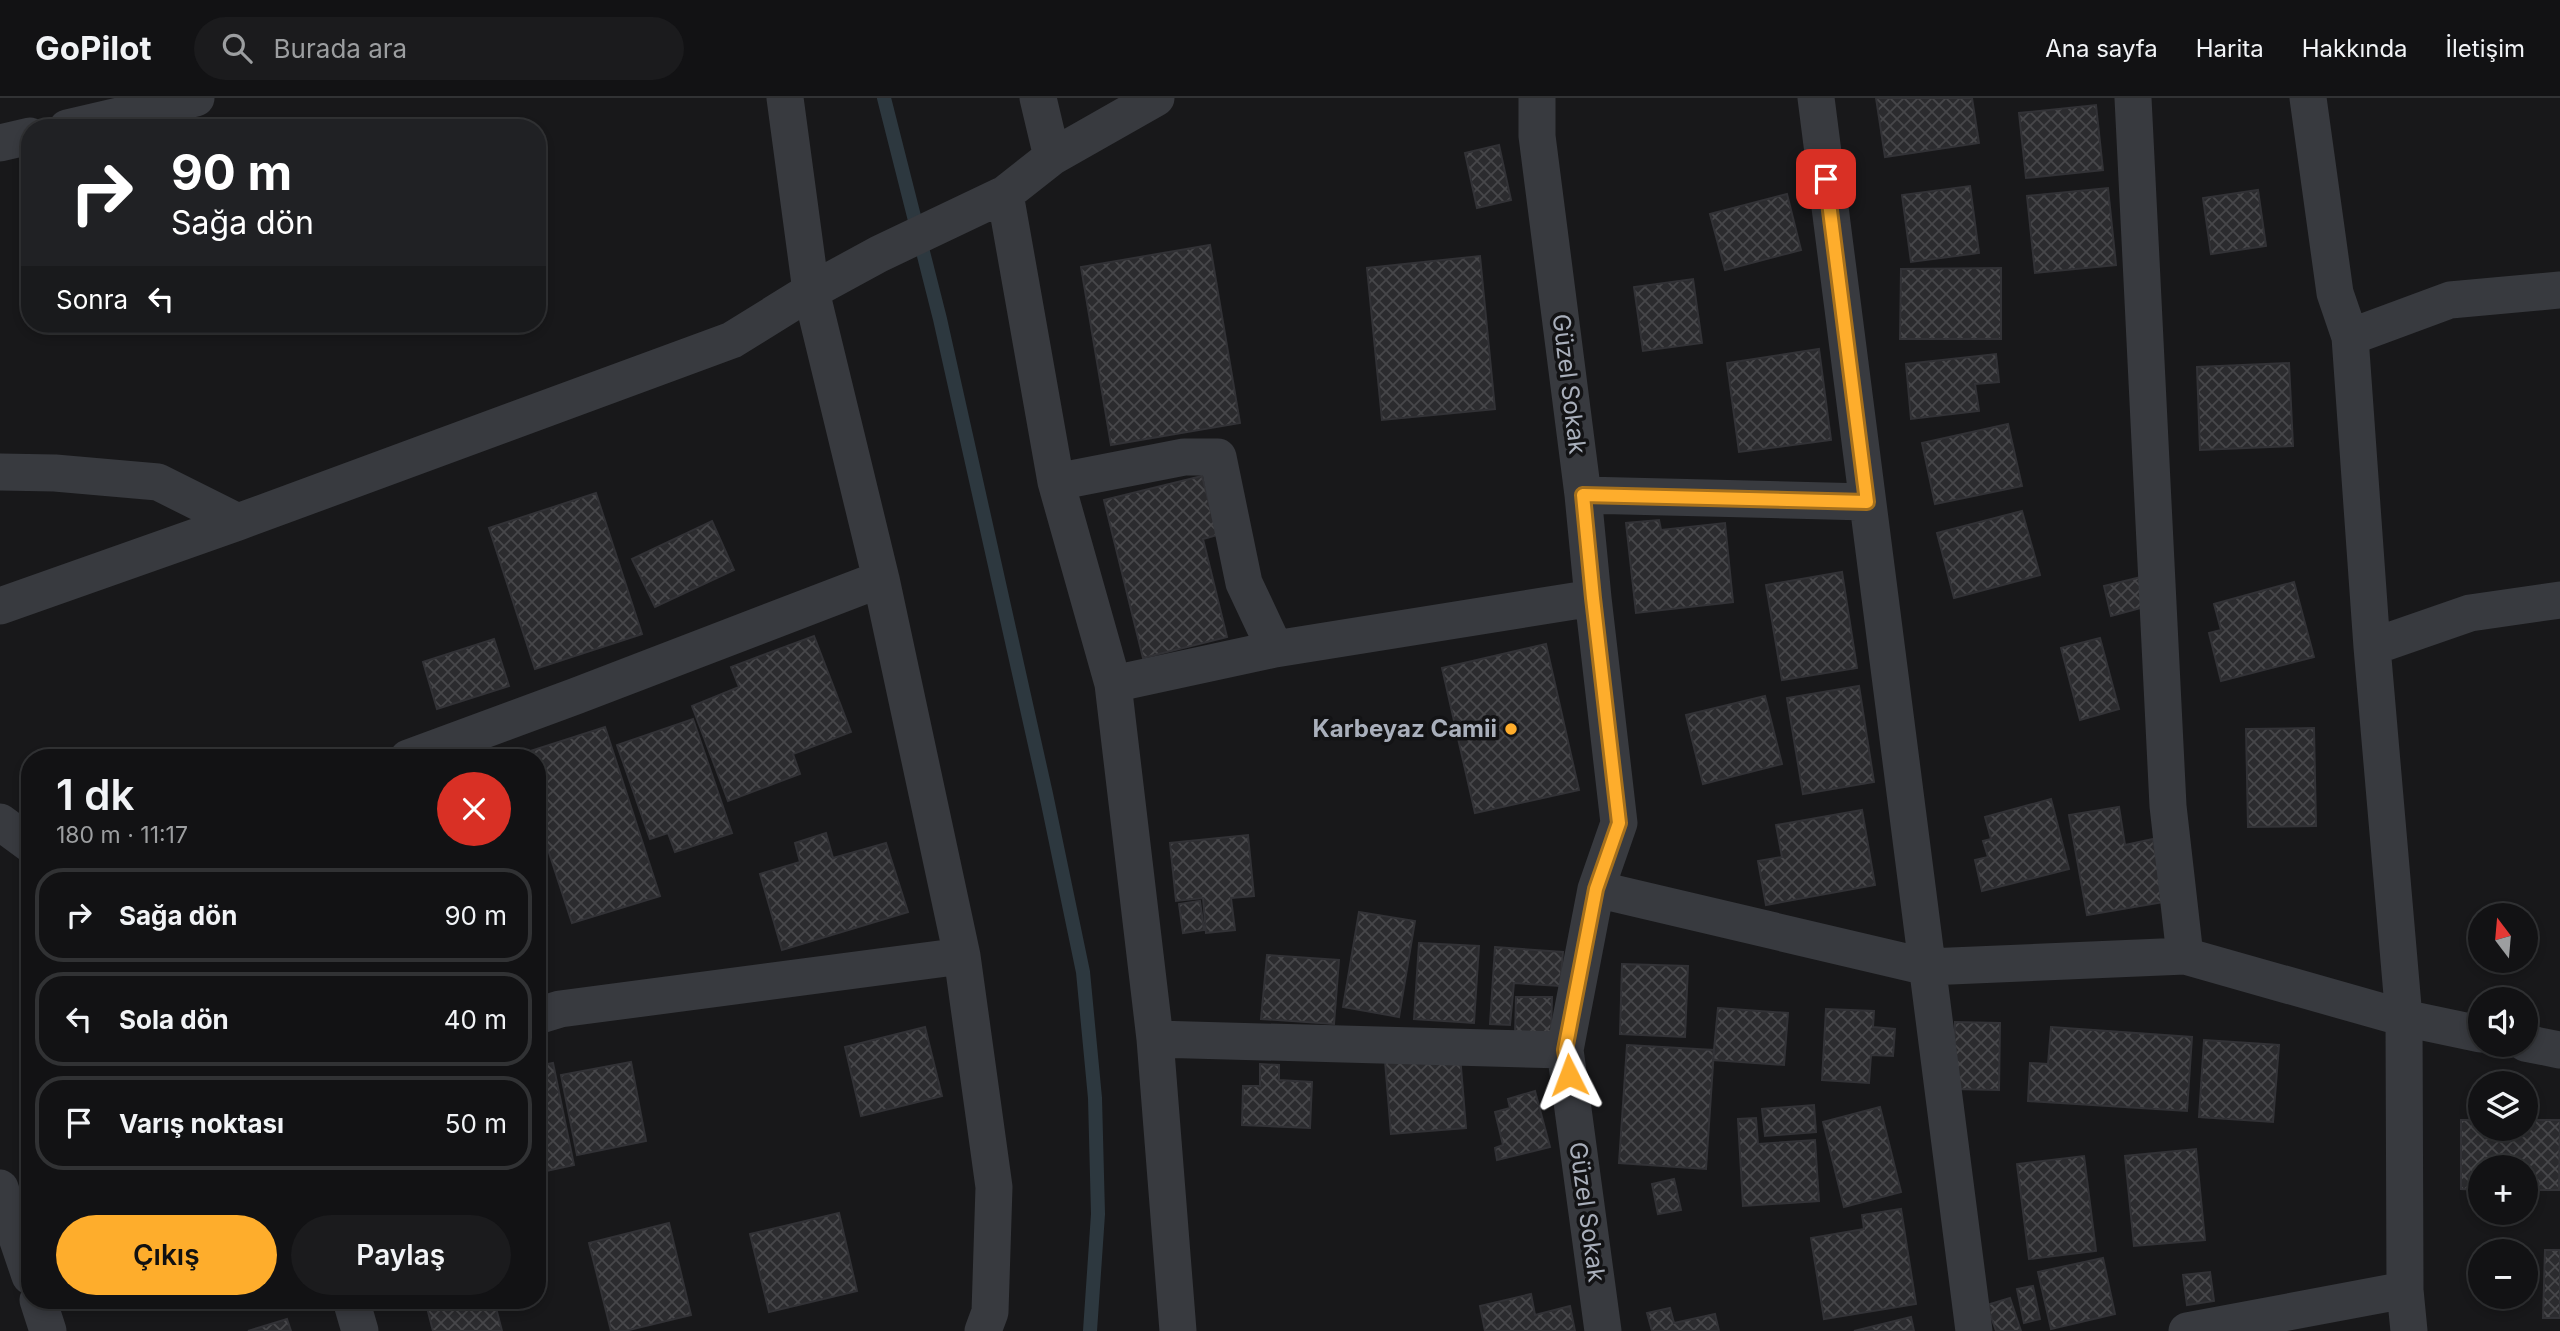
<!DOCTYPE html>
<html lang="tr">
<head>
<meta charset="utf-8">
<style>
  :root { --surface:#121214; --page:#1b1b1d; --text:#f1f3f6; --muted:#9c9ea0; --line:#313234; --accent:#fead2c }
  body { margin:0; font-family:Inter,sans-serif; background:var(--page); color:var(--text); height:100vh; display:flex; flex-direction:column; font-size:26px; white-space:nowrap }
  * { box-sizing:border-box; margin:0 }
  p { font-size:23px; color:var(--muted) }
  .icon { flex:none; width:38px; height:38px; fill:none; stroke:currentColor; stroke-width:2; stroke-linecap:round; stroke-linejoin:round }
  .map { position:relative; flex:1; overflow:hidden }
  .details { position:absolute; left:21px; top:651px; width:525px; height:560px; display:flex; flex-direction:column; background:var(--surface); border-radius:28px; box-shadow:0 4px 10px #0003,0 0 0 2px var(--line) }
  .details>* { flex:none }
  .top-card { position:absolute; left:21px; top:21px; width:525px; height:214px; border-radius:28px; box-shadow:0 4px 10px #0003,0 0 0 2px var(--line); background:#202124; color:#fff; overflow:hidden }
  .needle { width:46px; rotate:344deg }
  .controls { position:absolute; left:2468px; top:805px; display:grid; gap:14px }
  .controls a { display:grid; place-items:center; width:70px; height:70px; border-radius:50%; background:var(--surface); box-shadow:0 4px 10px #0003,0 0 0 2px var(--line); font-size:35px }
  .pin { position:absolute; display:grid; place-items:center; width:60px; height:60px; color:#fff; margin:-30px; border-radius:14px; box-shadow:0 4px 10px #0006 }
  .me { position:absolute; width:77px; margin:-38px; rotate:357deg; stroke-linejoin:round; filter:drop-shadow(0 0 5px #0008) }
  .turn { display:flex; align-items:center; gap:24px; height:147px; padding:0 35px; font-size:32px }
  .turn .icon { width:91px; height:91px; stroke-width:2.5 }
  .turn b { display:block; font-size:49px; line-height:60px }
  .then { display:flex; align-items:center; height:66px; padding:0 35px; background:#0003; gap:14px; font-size:26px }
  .round { display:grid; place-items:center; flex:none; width:74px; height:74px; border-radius:37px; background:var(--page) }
  .headline { display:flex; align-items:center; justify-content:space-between; height:119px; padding:0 35px }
  h1 { font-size:42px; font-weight:600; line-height:52px }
  .action { display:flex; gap:14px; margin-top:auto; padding:14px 35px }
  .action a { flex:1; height:80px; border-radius:42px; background:var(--accent); color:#111; font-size:28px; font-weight:600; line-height:80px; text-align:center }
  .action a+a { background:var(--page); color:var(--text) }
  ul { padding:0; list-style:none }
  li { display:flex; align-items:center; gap:21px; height:94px; margin:0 14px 10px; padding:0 21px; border:4px solid var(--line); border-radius:28px }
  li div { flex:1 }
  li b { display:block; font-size:26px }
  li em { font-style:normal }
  header { display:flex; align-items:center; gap:42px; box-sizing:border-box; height:98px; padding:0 35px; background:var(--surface); border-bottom:2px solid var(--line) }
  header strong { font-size:33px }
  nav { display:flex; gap:38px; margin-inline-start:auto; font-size:24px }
  .search { width:490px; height:63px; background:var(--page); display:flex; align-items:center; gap:18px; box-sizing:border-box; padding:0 24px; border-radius:38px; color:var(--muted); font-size:26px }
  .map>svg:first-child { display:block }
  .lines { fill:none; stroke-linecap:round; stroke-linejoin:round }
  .stream { stroke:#2d383f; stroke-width:14 }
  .building { fill:url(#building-cross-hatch); stroke:#323236; stroke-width:2 }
  .street { stroke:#383a3f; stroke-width:37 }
  .route-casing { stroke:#a5701d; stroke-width:18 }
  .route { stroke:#fead2c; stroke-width:12 }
  .poi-dot { fill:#fead2c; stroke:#131315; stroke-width:2.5 }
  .labels { text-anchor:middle; stroke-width:7; stroke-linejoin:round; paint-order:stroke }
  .street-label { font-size:24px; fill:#a9afbb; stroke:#131315 }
  .poi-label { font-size:24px; font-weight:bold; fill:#a9afbb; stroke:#131315; text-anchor:end }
</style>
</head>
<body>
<header>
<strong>GoPilot</strong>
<div class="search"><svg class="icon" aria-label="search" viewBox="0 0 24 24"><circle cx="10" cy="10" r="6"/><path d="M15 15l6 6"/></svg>Burada ara</div>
<nav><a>Ana sayfa</a><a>Harita</a><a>Hakkında</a><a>İletişim</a></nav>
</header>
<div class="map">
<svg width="2560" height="1233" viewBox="0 0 2560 1233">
  <defs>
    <pattern id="building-cross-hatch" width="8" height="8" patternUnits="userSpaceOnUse" patternTransform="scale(1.75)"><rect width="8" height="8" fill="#2b2b2e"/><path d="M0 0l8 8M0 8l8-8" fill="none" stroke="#47474a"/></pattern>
  </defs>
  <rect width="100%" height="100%" fill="#18181a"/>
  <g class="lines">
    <path class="stream" d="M884,0L940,221L1046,696L1083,874L1095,1000L1098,1116L1090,1233"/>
  </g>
  <path class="building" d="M1876,0H1972L1979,45L1885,59Z
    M2096,7L2103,72L2026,80L2019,15Z
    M1499,47L1511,102L1477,110L1465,55Z
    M1970,88L1979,155L1911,164L1902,97Z
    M2108,90L2116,167L2035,175L2027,98Z
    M2258,92L2266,148L2211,156L2203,100Z
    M1787,96L1801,152L1725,172L1710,116Z
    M1210,147L1240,325L1111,347L1081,169Z
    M1480,158L1495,311L1382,322L1367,170Z
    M2001,170V241H1900L1901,171Z
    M1693,181L1702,245L1643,253L1634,189Z
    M1819,251L1831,342L1739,354L1727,265Z
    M1996,256L1999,284L1975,286L1979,313L1911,321L1906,266Z
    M2289,265L2293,348L2200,352L2197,269Z
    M2008,326L2022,388L1935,406L1922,345Z
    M1202,378L1217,437L1203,441L1227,539L1143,560L1104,402Z
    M596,395L642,536L535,571L489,430Z
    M2022,413L2040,477L1954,500L1937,435Z
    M1659,422L1661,432L1725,425L1733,504L1636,515L1626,425Z
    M712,423L734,472L655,509L632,461Z
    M1842,474L1857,570L1782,582L1766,487Z
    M2141,479L2148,508L2111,518L2104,488Z
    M2294,484L2314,559L2221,583L2209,535L2221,532L2214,506Z
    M814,538L851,634L793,656L800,676L728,703L692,608L739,589L731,569Z
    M2100,540L2119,611L2080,622L2061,550Z
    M494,541L509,588L437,611L423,564Z
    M1546,546L1579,692L1475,715L1442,570Z
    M1859,588L1874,684L1803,696L1787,600Z
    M1765,598L1782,666L1703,686L1686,617Z
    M693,621L732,735L675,754L668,735L650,741L617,647Z
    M605,629L660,798L572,825L537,718V660H518V657Z
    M2314,630L2316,728L2248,729L2246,631Z
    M2051,701L2069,771L1982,793L1975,762L1988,759L1983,743L1991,741L1985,719Z
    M2119,709L2125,747L2153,741L2164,804L2087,817L2069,717Z
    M1862,712L1875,787L1766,807L1758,763L1782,759L1776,727Z
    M826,735L833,760L886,745L908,814L782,852L760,776L800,764L795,745Z
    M1248,737L1254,798L1231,800L1235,832L1206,835L1203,800L1176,803L1170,745Z
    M537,773L547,807L537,809Z
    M1200,803L1204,832L1183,835L1179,806Z
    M1359,814L1415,823L1399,919L1343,909Z
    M1419,845L1479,848L1474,925L1414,921Z
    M1495,849L1563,854L1560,888L1514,885L1510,927L1490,926Z
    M1267,857L1339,862L1334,926L1261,921Z
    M1622,866L1688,868L1685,939L1620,936Z
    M1516,899H1552L1551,938L1515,937Z
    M1718,910L1788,915L1784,967L1713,962Z
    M1826,911L1874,913L1873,929L1895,931L1893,958L1871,957L1869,985L1822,982Z
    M1955,924L2000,925L1999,992L1953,991Z
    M925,929L942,998L861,1018L845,949Z
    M2051,929L2192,939L2187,1013L2028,1003L2030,965L2048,966Z
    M2204,942L2279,947L2273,1024L2199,1019Z
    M1627,947L1714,952L1706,1071L1619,1065Z
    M1460,957L1466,1030L1391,1036L1385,963Z
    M631,964L646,1043L577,1057L561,977Z
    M553,965L574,1067L537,1075V968Z
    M1260,966L1279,967V982L1312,984L1310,1030L1242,1027L1243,988H1260Z
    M1535,993L1550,1049L1497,1062L1495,1050L1503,1047L1495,1014L1510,1010L1508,1001Z
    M1814,1007L1816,1034L1765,1038L1762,1011Z
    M1880,1009L1901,1094L1844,1109L1823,1024Z
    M1756,1020L1758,1046L1815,1042L1819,1103L1743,1108L1738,1021Z
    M2461,1022H2480V1031H2525V1022H2560L2559,1092H2525V1069H2480V1092L2461,1091Z
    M2196,1051L2205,1142L2134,1148L2125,1058Z
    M2084,1058L2096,1153L2029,1161L2017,1066Z
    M1674,1081L1681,1112L1658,1116L1652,1086Z
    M1901,1111L1916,1206L1824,1221L1811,1140L1864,1131L1862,1117Z
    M839,1115L857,1193L769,1214L750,1136Z
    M669,1125L691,1217L625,1233H611L589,1145Z
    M2545,1152H2560V1220H2543Z
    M2103,1160L2115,1216L2051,1231L2038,1174Z
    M2210,1174L2214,1203L2187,1207L2183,1177Z
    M2033,1188L2040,1221L2024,1225L2017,1191Z
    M1531,1196L1535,1217L1570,1208L1575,1233H1485L1480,1208Z
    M2010,1200L2021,1233H1996L1987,1207Z
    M425,1202H494L502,1233H433Z
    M1670,1210L1674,1225L1715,1216L1719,1233H1652L1647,1215Z
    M1911,1219L1914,1233H1854Z
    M287,1221L291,1233H248Z"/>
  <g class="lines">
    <path class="street" d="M785,0L811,193L881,481L962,858L994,1089L990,1214L983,1233
      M1038,0L1052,59
      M1537,0V38L1583,397L1593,500L1619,725L1596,791L1565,952L1603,1233
      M1816,0L1974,1233
      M2133,0L2168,708L2185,858
      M2308,0L2335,195L2350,239L2372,549L2404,920L2405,1192L2409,1233
      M67,30L196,0
      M0,45L30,38
      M1005,96L1056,384L1113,586L1155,941L1178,1233
      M2350,239L2450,202L2560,192
      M0,374L55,375L158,384L238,424
      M1056,384L1184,359H1218L1244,485L1275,551
      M1583,397L1867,404
      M0,508L238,424L732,242L811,193L879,156L1005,96L1052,59L1156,0
      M2372,549L2470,515L2560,502
      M1113,586L1275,551L1593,500
      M408,660L576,598L881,481
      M0,724L30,746
      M1596,791L1927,869L2185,858L2404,920L2480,936
      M537,918L560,911L962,858
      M1155,941L1565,952
      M2525,945L2560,952
      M0,1090L30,1178
      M38,1202L48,1233
      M351,1202L360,1233
      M2187,1233L2405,1192"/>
  </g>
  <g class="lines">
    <defs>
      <path id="route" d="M1569,977L1565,952L1596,791L1619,725L1593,500L1583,397L1867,404L1826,81"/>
    </defs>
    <use href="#route" class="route-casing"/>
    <use href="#route" class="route"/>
  </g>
  <circle class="poi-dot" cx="1511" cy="631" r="7"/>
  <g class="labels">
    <g class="street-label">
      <text transform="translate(1569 286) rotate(83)" y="8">Güzel Sokak</text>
      <text transform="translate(1587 1114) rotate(82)" y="8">Güzel Sokak</text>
    </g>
    <g class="poi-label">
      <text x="1497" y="639">Karbeyaz Camii</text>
    </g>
  </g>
</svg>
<div class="controls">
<a><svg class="needle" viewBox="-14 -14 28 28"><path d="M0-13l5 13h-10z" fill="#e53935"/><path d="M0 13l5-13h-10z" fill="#9c9ea0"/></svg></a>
<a><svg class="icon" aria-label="sound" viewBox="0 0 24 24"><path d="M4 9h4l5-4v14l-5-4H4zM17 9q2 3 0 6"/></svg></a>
<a><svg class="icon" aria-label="layers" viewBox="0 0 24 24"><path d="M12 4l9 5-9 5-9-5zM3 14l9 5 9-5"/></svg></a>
<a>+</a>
<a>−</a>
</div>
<div class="pin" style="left:1826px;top:81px;background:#d93025"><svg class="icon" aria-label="arrive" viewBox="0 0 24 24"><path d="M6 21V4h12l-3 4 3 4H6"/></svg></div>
<svg class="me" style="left:1569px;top:977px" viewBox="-20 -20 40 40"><path d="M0-17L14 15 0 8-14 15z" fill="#fead2c" stroke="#fff" stroke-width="4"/></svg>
<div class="top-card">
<div class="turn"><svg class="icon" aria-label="right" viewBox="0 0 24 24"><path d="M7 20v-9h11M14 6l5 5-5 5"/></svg><div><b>90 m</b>Sağa dön</div></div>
<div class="then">Sonra<svg class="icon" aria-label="left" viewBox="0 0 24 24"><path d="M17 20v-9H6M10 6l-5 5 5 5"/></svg></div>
</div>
<section class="details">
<div class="headline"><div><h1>1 dk</h1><p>180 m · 11:17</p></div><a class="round" style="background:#d93025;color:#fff"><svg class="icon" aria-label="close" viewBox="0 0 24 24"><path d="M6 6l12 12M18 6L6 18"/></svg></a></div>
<ul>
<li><svg class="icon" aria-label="right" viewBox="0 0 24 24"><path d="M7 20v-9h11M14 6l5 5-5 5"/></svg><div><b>Sağa dön</b></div><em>90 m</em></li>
<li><svg class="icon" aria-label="left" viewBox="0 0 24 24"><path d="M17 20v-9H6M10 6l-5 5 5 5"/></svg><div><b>Sola dön</b></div><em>40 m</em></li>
<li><svg class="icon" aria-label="arrive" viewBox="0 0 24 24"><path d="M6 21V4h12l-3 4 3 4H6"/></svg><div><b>Varış noktası</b></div><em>50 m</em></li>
</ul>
<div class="action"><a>Çıkış</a><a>Paylaş</a></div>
</section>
</div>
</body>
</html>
